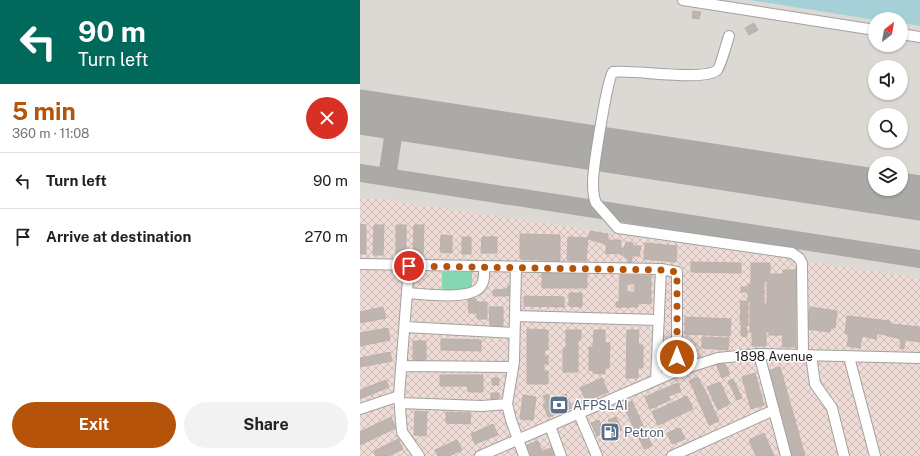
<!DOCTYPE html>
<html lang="en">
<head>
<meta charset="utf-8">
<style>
  :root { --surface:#fff; --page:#f2f2f2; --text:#202124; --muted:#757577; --line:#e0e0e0; --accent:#b45309 }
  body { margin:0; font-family:"Public Sans",sans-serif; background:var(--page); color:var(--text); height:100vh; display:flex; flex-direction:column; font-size:15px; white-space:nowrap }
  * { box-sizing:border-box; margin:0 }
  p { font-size:13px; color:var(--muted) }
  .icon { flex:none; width:22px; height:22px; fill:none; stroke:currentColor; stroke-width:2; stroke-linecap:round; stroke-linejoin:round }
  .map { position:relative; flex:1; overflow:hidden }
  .side { display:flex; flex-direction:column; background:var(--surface); width:360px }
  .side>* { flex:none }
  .hud { background:#00695c; color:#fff; overflow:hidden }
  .needle { width:26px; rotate:31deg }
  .controls { position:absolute; left:508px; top:12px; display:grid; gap:8px }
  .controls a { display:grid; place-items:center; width:40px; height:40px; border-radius:50%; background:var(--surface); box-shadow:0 1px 3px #0004; font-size:20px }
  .pin { position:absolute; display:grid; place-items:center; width:34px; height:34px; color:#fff; margin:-17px; border:2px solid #fff; border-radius:50%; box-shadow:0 1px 4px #0007 }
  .me { position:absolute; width:44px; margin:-22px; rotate:0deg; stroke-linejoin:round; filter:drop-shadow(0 0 3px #0008) }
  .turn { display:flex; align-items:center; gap:14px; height:84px; padding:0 12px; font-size:18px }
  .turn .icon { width:52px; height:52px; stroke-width:2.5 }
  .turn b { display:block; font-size:28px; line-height:34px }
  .round { display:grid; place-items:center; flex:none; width:42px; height:42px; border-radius:21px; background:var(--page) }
  .summary { display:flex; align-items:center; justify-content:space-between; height:68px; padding:0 12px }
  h1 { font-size:24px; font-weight:700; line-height:30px; color:var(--accent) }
  .primary-button { display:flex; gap:8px; margin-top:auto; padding:8px 12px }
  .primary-button a { flex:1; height:46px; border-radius:24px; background:var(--accent); color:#fff; font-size:16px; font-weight:700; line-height:46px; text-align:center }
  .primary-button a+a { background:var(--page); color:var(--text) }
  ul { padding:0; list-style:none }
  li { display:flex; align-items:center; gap:12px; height:56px; padding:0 12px; border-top:1px solid var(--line) }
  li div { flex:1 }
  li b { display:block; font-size:15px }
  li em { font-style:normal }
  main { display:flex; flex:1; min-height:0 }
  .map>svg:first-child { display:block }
  .military { fill:url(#military-cross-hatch) }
  .airport { fill:#dcd9d5; fill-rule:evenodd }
  .pitch { fill:#86d8b4 }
  .water { fill:#a6d0d8 }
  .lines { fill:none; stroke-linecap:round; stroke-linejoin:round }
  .taxiway { stroke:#acaaa7; stroke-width:18 }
  .runway { stroke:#acaaa7; stroke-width:45 }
  .building { fill:#beb5b0; stroke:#beb0a7; fill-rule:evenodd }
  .minor-casing { stroke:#a1a1a1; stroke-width:12 }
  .minor { stroke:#fff; stroke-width:10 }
  .route { stroke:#b45309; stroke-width:7; stroke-dasharray:0 12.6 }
  .labels { text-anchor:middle; stroke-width:3; stroke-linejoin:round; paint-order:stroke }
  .street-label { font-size:13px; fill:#1d1d1d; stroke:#fff }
  .service-label { font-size:13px; fill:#4e5e75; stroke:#fff; text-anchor:start }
</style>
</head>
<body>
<main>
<section class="side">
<div class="hud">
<div class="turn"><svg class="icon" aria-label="left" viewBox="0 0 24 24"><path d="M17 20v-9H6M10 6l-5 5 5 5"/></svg><div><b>90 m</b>Turn left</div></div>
</div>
<div class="summary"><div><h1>5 min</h1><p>360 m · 11:08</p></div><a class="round" style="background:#d93025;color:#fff"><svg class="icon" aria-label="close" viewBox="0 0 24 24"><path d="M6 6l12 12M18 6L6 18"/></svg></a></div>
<ul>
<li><svg class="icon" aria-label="left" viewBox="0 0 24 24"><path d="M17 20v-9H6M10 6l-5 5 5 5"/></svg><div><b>Turn left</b></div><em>90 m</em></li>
<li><svg class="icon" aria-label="arrive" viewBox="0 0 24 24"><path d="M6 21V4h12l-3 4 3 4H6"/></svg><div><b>Arrive at destination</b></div><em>270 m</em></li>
</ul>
<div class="primary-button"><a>Exit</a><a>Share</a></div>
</section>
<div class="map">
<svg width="560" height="456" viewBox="0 0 560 456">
  <defs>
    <pattern id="military-cross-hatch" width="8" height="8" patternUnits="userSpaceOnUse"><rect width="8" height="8" fill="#efdcd7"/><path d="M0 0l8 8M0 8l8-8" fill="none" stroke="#ccbcb8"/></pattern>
  </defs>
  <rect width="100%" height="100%" fill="#ede9e3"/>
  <path class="military" d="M0,196L560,278V456H0Z"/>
  <path class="airport" d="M0,0H389L515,20V45H541V23L560,26V278L0,196ZM515,67H541V93H515ZM515,115H541V141H515ZM515,163H541V189H515Z"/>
  <path class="pitch" d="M82,272H112V290H82Z"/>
  <path class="water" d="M389,0H560V26L541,23V19L515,20Z"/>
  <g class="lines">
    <path class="taxiway" d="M0,173L560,259
      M27,177L36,118"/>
    <path class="runway" d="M0,112L560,198"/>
  </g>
  <path class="building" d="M333,11L341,12L339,19L332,18Z
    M394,23L398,30L389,35L385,28Z
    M0,224L6,225V254H0Z
    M14,225H24L23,255H13Z
    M36,225H46V255H36Z
    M54,225H64L63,255H53Z
    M230,231L248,234V240H261L260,253L246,254V244L228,239Z
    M160,234L200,235V261L160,259Z
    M81,235L92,236V253L80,252Z
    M102,237H111V254H102Z
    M122,237H137V253H121Z
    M208,237L228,238L226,261L207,260Z
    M266,242L273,243V246H281L279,256H272V264H268V258H265V255H260V248H264Z
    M285,243L317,246L316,262L284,259Z
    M331,262L381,263V273L331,272Z
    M391,263H410V274H423V270H436V347H422L423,335H409V332H406V346H392V332H390V301H388V284L391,285ZM404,281H407V304H404Z
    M182,273L227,274V288H182Z
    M260,275L291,276V304L278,303V307H256V302H259ZM267,284H275V292H267Z
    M148,286H152V296H133V290L147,289Z
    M381,287H387V292H381Z
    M209,293H222V307L209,306Z
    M164,296L204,297V307L164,306Z
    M108,299H116L117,313H109Z
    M380,301H388V310H381Z
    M117,302H127V319H117Z
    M23,307L26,318L0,323V312Z
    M129,307H143V327L130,326Z
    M450,307L477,311L475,328H471L470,332L447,329Z
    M381,310H388V318H380Z
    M487,316L530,321V324L560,327V342L545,340L544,349L540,348L541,339L517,333L516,339L502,336L500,348L487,346L489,334H485Z
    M325,317L371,319L370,336L325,334Z
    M380,318H388V326H381Z
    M381,327L387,328V337L381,336Z
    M28,328L30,340L0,346V333Z
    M167,329L188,330V350H185L184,356H188V364H184V371H188V384H167Z
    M206,330H221V339H218V372H203V349H206Z
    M234,330H245V343H250L249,368H245V374L233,373V371L229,370V347H233Z
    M267,330H279L278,345H283V368H278V378H266Z
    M342,337L369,338L368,350L342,348Z
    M81,339L121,340V351L81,350Z
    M53,341H66V362H53Z
    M30,352L32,361L0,367V358Z
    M363,360L370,374L362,378L356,364Z
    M420,367L445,456H431L407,371Z
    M395,373L404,405L391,409L382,377Z
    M80,375H123V392H108V386H80Z
    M338,377L342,386L334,390L329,381Z
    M132,378H139V385H132Z
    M242,378L248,392L226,401L220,388Z
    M373,379L382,398L377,400L368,381Z
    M26,380L29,387L0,399V390Z
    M360,382L370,404L358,410L347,387Z
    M318,383L321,391L309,396L306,388Z
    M343,386L359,421L349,425L334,391Z
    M305,388L310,400L290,409L285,397Z
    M131,393H139V400H131Z
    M188,394L191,400L206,394L212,408L188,417L183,404L186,402L183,396Z
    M163,395L176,397L173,420L160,419Z
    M327,396L333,409L298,425L292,412Z
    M272,401L292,446L284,449L263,405Z
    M55,411L67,412L66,436L54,435Z
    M86,412L111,413L110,424L86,423Z
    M31,417L36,428L0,445V432Z
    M256,417L262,430L254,433L248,420Z
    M239,420L244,433L237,436L231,423Z
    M133,424L138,435L115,444L111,434Z
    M320,428L325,439L312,444L307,433Z
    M404,433L414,456H396L389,440Z
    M38,439L43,449L28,456H16L14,451Z
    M97,440L102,450L89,456H78L75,450Z
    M178,441L184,456H171L167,445Z
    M193,447L195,455L185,456L183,451Z"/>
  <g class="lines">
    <defs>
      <path id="minor" d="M323,0L515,30
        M541,34L560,37
        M369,36C367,42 360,68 357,70C346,82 271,69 253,72C247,79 233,169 233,182C233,189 233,197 236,203L258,228L432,253L439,258L442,263L443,355
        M0,264L301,269L317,272V371
        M49,266L39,396L42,432L59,456
        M156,268L154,362L147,404L151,420L164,456
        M47,293C64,294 111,301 121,286C125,280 124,274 124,267
        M155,316L299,320
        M45,327L154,333
        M399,354L426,456
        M451,355L455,384L472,408L484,456
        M489,357L515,456
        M42,366L153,367
        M296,380L301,269
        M40,403L122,406L147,404
        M0,409L39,396
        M219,414L237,456
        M190,426L201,456
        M120,456L317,371L358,358L399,354L560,358
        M312,456L414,410"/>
    </defs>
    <use href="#minor" class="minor-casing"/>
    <use href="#minor" class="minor"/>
  </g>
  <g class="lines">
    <path class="route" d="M49,266L301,270L317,272V357"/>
  </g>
  <defs>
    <symbol id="bank-square" viewBox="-11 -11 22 22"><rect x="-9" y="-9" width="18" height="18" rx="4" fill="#5c6f8a" stroke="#fff"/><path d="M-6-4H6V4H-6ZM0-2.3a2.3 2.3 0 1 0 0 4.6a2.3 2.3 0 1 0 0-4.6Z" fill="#fff"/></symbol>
    <symbol id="fuel-square" viewBox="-11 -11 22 22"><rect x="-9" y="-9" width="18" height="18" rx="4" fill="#5c6f8a" stroke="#fff"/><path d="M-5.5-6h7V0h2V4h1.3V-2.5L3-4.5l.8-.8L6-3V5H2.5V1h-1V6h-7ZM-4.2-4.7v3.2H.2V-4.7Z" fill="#fff"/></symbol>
  </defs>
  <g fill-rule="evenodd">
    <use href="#bank-square" x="188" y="394" width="22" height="22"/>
    <use href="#fuel-square" x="239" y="421" width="22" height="22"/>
  </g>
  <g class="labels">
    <g class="street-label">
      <text x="414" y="361">1898 Avenue</text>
    </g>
    <g class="service-label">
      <text x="213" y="410">AFPSLAI</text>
      <text x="264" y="437">Petron</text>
    </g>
  </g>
</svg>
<div class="controls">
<a><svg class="needle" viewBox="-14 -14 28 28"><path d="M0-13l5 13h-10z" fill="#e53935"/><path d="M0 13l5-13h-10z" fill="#757577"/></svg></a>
<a><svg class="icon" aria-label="sound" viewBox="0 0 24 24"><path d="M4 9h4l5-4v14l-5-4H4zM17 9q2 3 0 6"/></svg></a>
<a><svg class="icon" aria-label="search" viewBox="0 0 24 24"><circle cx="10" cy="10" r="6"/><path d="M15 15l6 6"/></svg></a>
<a><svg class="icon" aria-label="layers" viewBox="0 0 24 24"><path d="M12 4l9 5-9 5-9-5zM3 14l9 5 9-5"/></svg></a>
</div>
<div class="pin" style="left:49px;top:266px;background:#d93025"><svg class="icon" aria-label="arrive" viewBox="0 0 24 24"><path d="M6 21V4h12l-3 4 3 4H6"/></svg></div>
<svg class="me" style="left:317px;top:357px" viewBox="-20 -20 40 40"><circle r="17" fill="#b45309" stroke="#fff" stroke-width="3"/><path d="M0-11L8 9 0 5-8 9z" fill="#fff"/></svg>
</div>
</main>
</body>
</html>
